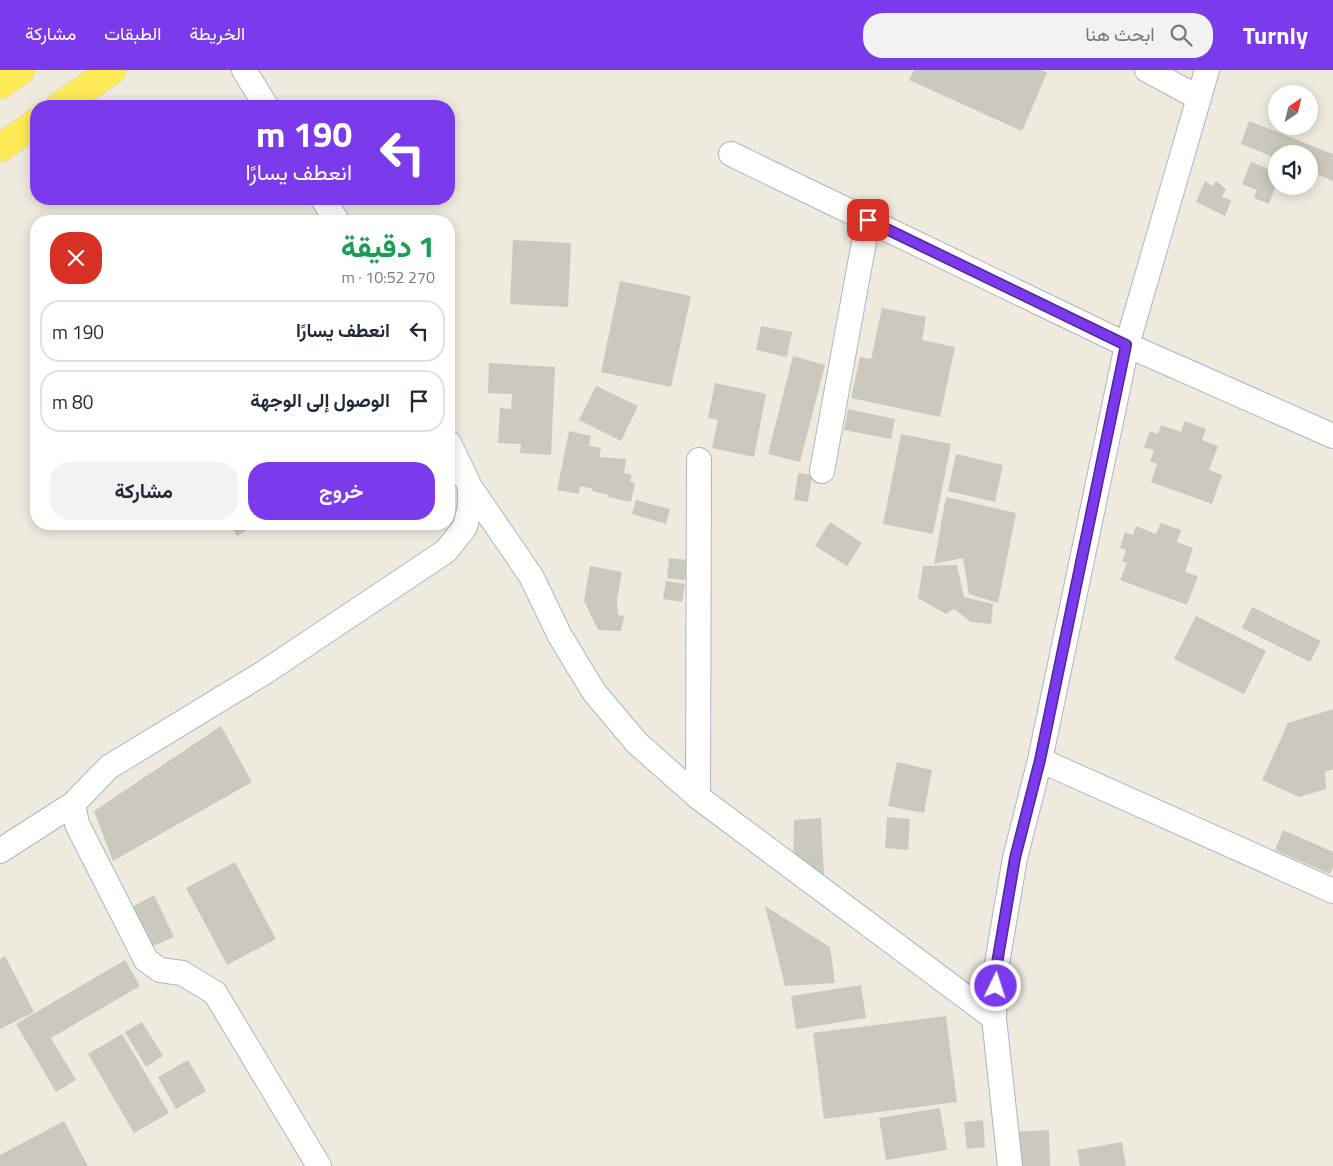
<!DOCTYPE html>
<html lang="ar">
<head>
<meta charset="utf-8">
<style>
  :root { --surface:#fff; --page:#f2f2f3; --text:#1f2937; --muted:#747a83; --line:#e0e1e3; --accent:#7c3aed }
  body { margin:0; font-family:"Titillium Web",Vazirmatn,sans-serif; background:var(--page); color:var(--text); direction:rtl; height:100vh; display:flex; flex-direction:column; font-size:19px; white-space:nowrap }
  * { box-sizing:border-box; margin:0 }
  p { font-size:16px; color:var(--muted) }
  .icon { flex:none; width:28px; height:28px; fill:none; stroke:currentColor; stroke-width:2; stroke-linecap:round; stroke-linejoin:round }
  .map { position:relative; flex:1; overflow:hidden; direction:ltr }
  .drawer { position:absolute; left:30px; top:145px; width:425px; height:315px; display:flex; flex-direction:column; background:var(--surface); border-radius:20px; box-shadow:0 2px 12px #0003; direction:rtl }
  .drawer>* { flex:none }
  .top-card { position:absolute; left:30px; top:30px; width:425px; height:105px; border-radius:20px; box-shadow:0 2px 12px #0003; direction:rtl; background:#7c3aed; color:#fff; overflow:hidden }
  .needle { width:32px; rotate:35deg }
  .fabs { position:absolute; left:1268px; top:15px; display:grid; gap:10px }
  .fabs a { display:grid; place-items:center; width:50px; height:50px; border-radius:50%; background:var(--surface); box-shadow:0 2px 12px #0003; font-size:25px }
  .pin { position:absolute; display:grid; place-items:center; width:42px; height:42px; color:#fff; margin:-21px; border-radius:10px; box-shadow:0 2px 8px #0006 }
  .me { position:absolute; width:55px; margin:-28px; rotate:4deg; stroke-linejoin:round; filter:drop-shadow(0 0 4px #0008) }
  .turn { display:flex; align-items:center; gap:18px; height:105px; padding:0 20px; font-size:22px }
  .turn .icon { width:65px; height:65px; stroke-width:2.5 }
  .turn b { display:block; font-size:35px; line-height:42px }
  .round { display:grid; place-items:center; flex:none; width:52px; height:52px; border-radius:20px; background:var(--page) }
  .headline { display:flex; align-items:center; justify-content:space-between; height:85px; padding:0 20px }
  h1 { font-size:30px; font-weight:700; line-height:38px; color:#1e9e55 }
  .cta { display:flex; gap:10px; margin-top:auto; padding:10px 20px }
  .cta a { flex:1; height:58px; border-radius:20px; background:var(--accent); color:#fff; font-size:20px; font-weight:700; line-height:58px; text-align:center }
  .cta a+a { background:var(--page); color:var(--text) }
  ul { padding:0; list-style:none }
  li { display:flex; align-items:center; gap:15px; height:62px; margin:0 10px 8px; padding:0 10px; border:2px solid var(--line); border-radius:20px }
  li div { flex:1 }
  li b { display:block; font-size:19px }
  li em { font-style:normal }
  header { display:flex; align-items:center; gap:30px; box-sizing:border-box; height:70px; padding:0 25px; background:var(--accent); color:#fff }
  header strong { font-size:24px }
  nav { display:flex; gap:28px; margin-inline-start:auto; font-size:18px }
  .search { width:350px; height:45px; background:var(--page); display:flex; align-items:center; gap:12px; box-sizing:border-box; padding:0 18px; border-radius:20px; color:var(--muted); font-size:19px }
  .map>svg:first-child { display:block }
  .building { fill:#cbc8bd }
  .lines { fill:none; stroke-linecap:round; stroke-linejoin:round }
  .street-casing { stroke:#b2b3c2; stroke-width:26 }
  .primary-casing { stroke:#cdcdcd; stroke-width:29 }
  .street { stroke:#fff; stroke-width:24 }
  .primary { stroke:#feea55; stroke-width:28 }
  .route-casing { stroke:#51269a; stroke-width:12 }
  .route { stroke:#7c3aed; stroke-width:9 }
</style>
</head>
<body>
<header>
<strong>Turnly</strong>
<div class="search"><svg class="icon" aria-label="search" viewBox="0 0 24 24"><circle cx="10" cy="10" r="6"/><path d="M15 15l6 6"/></svg>ابحث هنا</div>
<nav><a>الخريطة</a><a>الطبقات</a><a>مشاركة</a></nav>
</header>
<div class="map">
<svg width="1333" height="1096" viewBox="0 0 1333 1096">
  <rect width="100%" height="100%" fill="#efeade"/>
  <path class="building" d="M914,0H1041L1047,3L1022,61L909,10Z
    M1249,51L1333,84V111L1309,101V84H1276V88L1241,74Z
    M1251,92L1276,102V115L1269,134L1254,128L1257,120L1242,114Z
    M1205,111L1212,116L1216,111L1226,119L1222,126L1231,131L1225,146L1196,132Z
    M513,170L571,173L568,237L510,234Z
    M620,211L691,226L671,317L601,302Z
    M882,238L926,247L922,270L955,277L940,347L851,328L860,287L871,289Z
    M761,256L792,262L787,287L756,280Z
    M793,286L825,295L800,392L768,384Z
    M489,293L555,297L551,385L520,383L521,374L498,373L500,338L511,339L512,324L488,323Z
    M715,313L766,324L754,387L712,378L718,350L708,348Z
    M596,316L638,336L621,371L579,350Z
    M848,339L895,349L891,369L844,360Z
    M1185,351L1206,359L1202,370L1218,376L1209,400L1222,405L1212,434L1151,412L1157,394L1150,391L1154,380L1144,377L1150,361L1158,364L1161,355L1181,362Z
    M569,361L591,366L589,376L601,378L599,387L626,389L624,403L632,405L630,411L635,413L631,432L608,427L609,425L592,421L593,419L580,416L579,424L557,420Z
    M901,364L951,374L933,464L883,454Z
    M956,384L1003,395L995,432L948,421Z
    M798,403L812,405L808,432L794,430Z
    M946,427L1016,443L998,533L969,524L963,488L934,494Z
    M636,430L670,439L666,454L632,444Z
    M830,452L862,473L847,496L815,476Z
    M1161,453L1181,460L1177,472L1193,478L1185,502L1198,506L1187,535L1120,510L1127,493L1122,491L1126,480L1120,478L1125,462L1133,465L1136,456L1156,464Z
    M229,454H256L237,466Z
    M669,488L687,490L685,510L667,508Z
    M957,495L964,527L993,534L991,554L971,552L954,539L946,544L918,528L923,496Z
    M590,496L622,502L617,530L618,545L624,546L621,561L598,560L584,531Z
    M666,511L685,514L682,532L663,529Z
    M1252,537L1321,571L1310,592L1242,558Z
    M1196,546L1266,581L1244,624L1174,589Z
    M1333,639V699L1325,702L1326,719L1299,727L1262,710L1288,653Z
    M221,656L252,712L113,791L94,741Z
    M897,692L932,700L924,743L888,736Z
    M887,747L910,749L908,780L885,778Z
    M821,748L824,806L793,795L794,750Z
    M1283,760L1333,782V797L1330,804L1275,780Z
    M235,792L276,869L227,895L186,818Z
    M154,825L174,867L148,878L132,837Z
    M765,836L830,877L835,913L785,916Z
    M5,886L34,942L0,959V889Z
    M125,890L140,916L51,968L76,1010L56,1022L16,954Z
    M861,915L866,948L796,959L791,926Z
    M946,946L957,1032L824,1049L813,963Z
    M142,952L163,986L146,997L125,962Z
    M122,964L169,1043L134,1063L88,984Z
    M188,990L206,1021L176,1039L158,1007Z
    M940,1038L947,1080L886,1090L879,1048Z
    M983,1050L985,1077L967,1079L964,1052Z
    M64,1051L88,1096H0V1085Z
    M1049,1060L1050,1096H1013L1011,1062Z
    M1122,1072L1126,1096H1080L1077,1080Z"/>
  <g class="lines">
    <defs>
      <path id="street" d="M244,0L266,36
        M1147,0L1199,28
        M731,84L1127,275L1333,366
        M323,129L337,151
        M822,401L868,150
        M470,417L531,506L560,566L594,622L637,673L698,727L994,948
        M1040,690L1333,821
        M698,727L699,390
        M0,781L73,734
        M319,1096L215,923L182,903L160,900L146,890L77,754L73,734L109,697L265,602L446,481L465,457L470,436V417L449,373
        M1010,1096L994,948L996,899L1015,788L1040,690L1127,275L1207,0"/>
      <path id="primary" d="M0,15L21,0
        M60,36L112,0
        M0,78L36,53"/>
    </defs>
    <use href="#street" class="street-casing"/>
    <use href="#primary" class="primary-casing"/>
    <use href="#street" class="street"/>
    <use href="#primary" class="primary"/>
  </g>
  <g class="lines">
    <defs>
      <path id="route" d="M868,150L1126,275L1040,690L1015,788L996,899V916"/>
    </defs>
    <use href="#route" class="route-casing"/>
    <use href="#route" class="route"/>
  </g>
</svg>
<div class="fabs">
<a><svg class="needle" viewBox="-14 -14 28 28"><path d="M0-13l5 13h-10z" fill="#e53935"/><path d="M0 13l5-13h-10z" fill="#747a83"/></svg></a>
<a><svg class="icon" aria-label="sound" viewBox="0 0 24 24"><path d="M4 9h4l5-4v14l-5-4H4zM17 9q2 3 0 6"/></svg></a>
</div>
<div class="pin" style="left:868px;top:150px;background:#d93025"><svg class="icon" aria-label="arrive" viewBox="0 0 24 24"><path d="M6 21V4h12l-3 4 3 4H6"/></svg></div>
<svg class="me" style="left:996px;top:916px" viewBox="-20 -20 40 40"><circle r="17" fill="#7c3aed" stroke="#fff" stroke-width="3"/><path d="M0-11L8 9 0 5-8 9z" fill="#fff"/></svg>
<div class="top-card">
<div class="turn"><svg class="icon" aria-label="left" viewBox="0 0 24 24"><path d="M17 20v-9H6M10 6l-5 5 5 5"/></svg><div><b>190 m</b>انعطف يسارًا</div></div>
</div>
<section class="drawer">
<div class="headline"><div><h1>1 دقيقة</h1><p>270 m · 10:52</p></div><a class="round" style="background:#d93025;color:#fff"><svg class="icon" aria-label="close" viewBox="0 0 24 24"><path d="M6 6l12 12M18 6L6 18"/></svg></a></div>
<ul>
<li><svg class="icon" aria-label="left" viewBox="0 0 24 24"><path d="M17 20v-9H6M10 6l-5 5 5 5"/></svg><div><b>انعطف يسارًا</b></div><em>190 m</em></li>
<li><svg class="icon" aria-label="arrive" viewBox="0 0 24 24"><path d="M6 21V4h12l-3 4 3 4H6"/></svg><div><b>الوصول إلى الوجهة</b></div><em>80 m</em></li>
</ul>
<div class="cta"><a>خروج</a><a>مشاركة</a></div>
</section>
</div>
</body>
</html>
